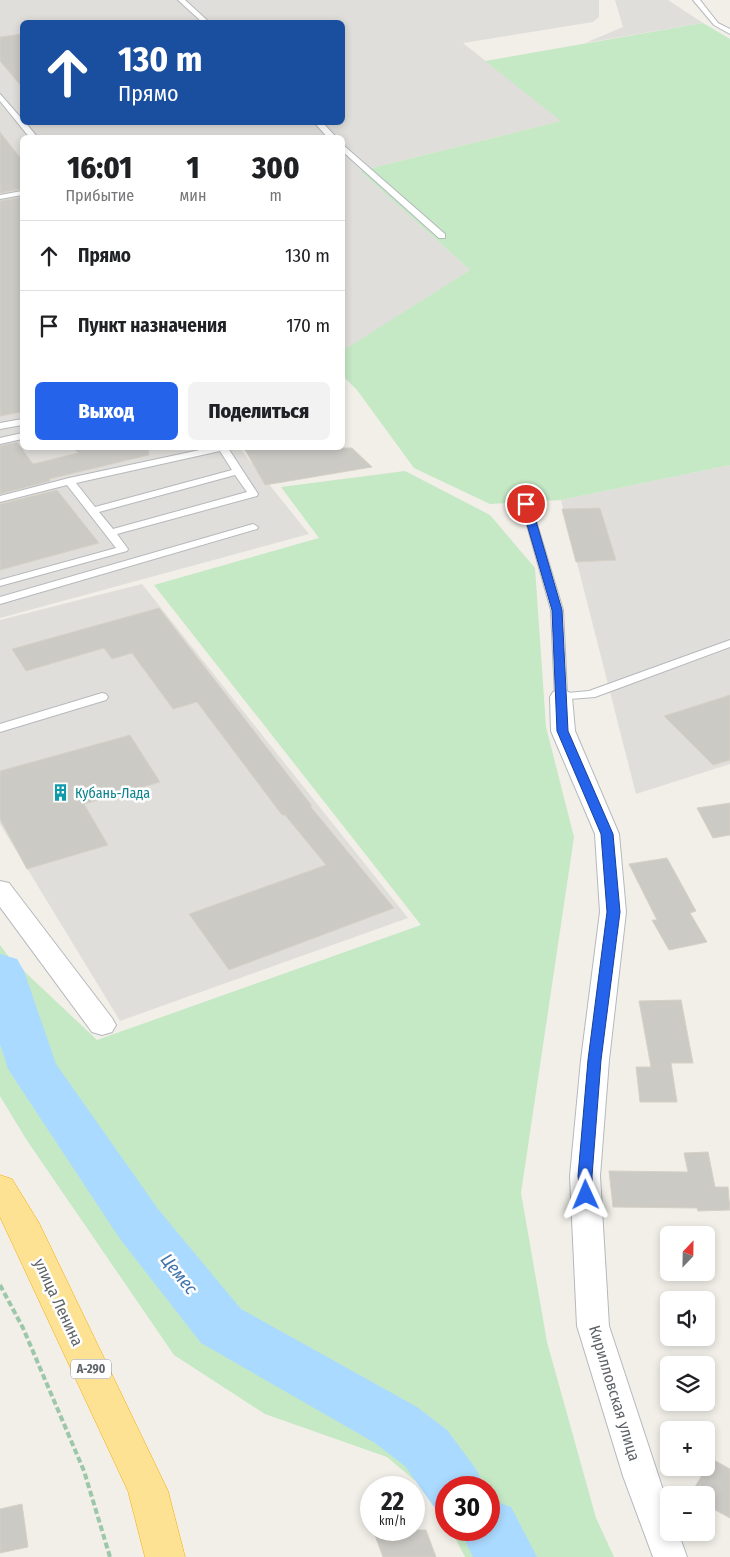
<!DOCTYPE html>
<html lang="ru">
<head>
<meta charset="utf-8">
<style>
  :root { --surface:#fff; --page:#f2f2f2; --text:#202124; --muted:#757577; --line:#e0e0e0; --accent:#2563eb }
  body { margin:0; font-family:"Fira Sans Condensed",sans-serif; background:var(--page); color:var(--text); height:100vh; display:flex; flex-direction:column; font-size:19px; white-space:nowrap }
  * { box-sizing:border-box; margin:0 }
  p { font-size:16px; color:var(--muted) }
  .icon { flex:none; width:28px; height:28px; fill:none; stroke:currentColor; stroke-width:2; stroke-linecap:round; stroke-linejoin:round }
  .map { position:relative; flex:1; overflow:hidden }
  .side { position:absolute; left:20px; top:135px; width:325px; height:315px; display:flex; flex-direction:column; background:var(--surface); border-radius:8px; box-shadow:0 2px 8px #0003 }
  .side>* { flex:none }
  .top-card { position:absolute; left:20px; top:20px; width:325px; height:105px; border-radius:8px; box-shadow:0 2px 8px #0003; background:#1a4fa0; color:#fff; overflow:hidden }
  .needle { width:32px; rotate:22deg }
  .buttons { position:absolute; left:660px; top:1226px; display:grid; gap:10px }
  .buttons a { display:grid; place-items:center; width:55px; height:55px; border-radius:8px; background:var(--surface); box-shadow:0 2px 8px #0003; font-size:25px }
  .speed { position:absolute; left:360px; top:1476px; display:flex; gap:10px; font-size:25px; font-weight:700; text-align:center }
  .speed>* { display:grid; place-content:center; width:65px; height:65px; border-radius:50%; background:var(--surface); box-shadow:0 2px 8px #0003; line-height:1 }
  .speed small { font-size:12px; font-weight:400 }
  .speed .limit { border:8px solid #d22; background:#fff; color:#111 }
  .pin { position:absolute; display:grid; place-items:center; width:42px; height:42px; color:#fff; margin:-21px; border:2px solid #fff; border-radius:50%; box-shadow:0 1px 5px #0007 }
  .me { position:absolute; width:55px; margin:-28px; rotate:359deg; stroke-linejoin:round; filter:drop-shadow(0 0 4px #0008) }
  .turn { display:flex; align-items:center; gap:18px; height:105px; padding:0 15px; font-size:22px }
  .turn .icon { width:65px; height:65px; stroke-width:2.5 }
  .turn b { display:block; font-size:35px; line-height:42px }
  .eta { display:flex; justify-content:space-evenly; align-items:center; height:85px; text-align:center }
  .eta b { font-size:30px; font-weight:800; line-height:35px }
  .primary-button { display:flex; gap:10px; margin-top:auto; padding:10px 15px }
  .primary-button a { flex:1; height:58px; border-radius:8px; background:var(--accent); color:#fff; font-size:20px; font-weight:800; line-height:58px; text-align:center }
  .primary-button a+a { background:var(--page); color:var(--text) }
  ul { padding:0; list-style:none }
  li { display:flex; align-items:center; gap:15px; height:70px; padding:0 15px; border-top:1px solid var(--line) }
  li div { flex:1 }
  li b { display:block; font-size:19px }
  li em { font-style:normal }
  .map>svg:first-child { display:block }
  .industrial { fill:#e0deda; fill-rule:evenodd }
  .green { fill:#c5e8c5 }
  .lines { fill:none; stroke-linecap:round; stroke-linejoin:round }
  .river { fill:#aadaff; fill-rule:evenodd }
  .building { fill:#cccac5; stroke:#d6d1c6 }
  .lane-casing { stroke:#b5b8bc; stroke-width:2 }
  .street-casing { stroke:#b5b8bc; stroke-width:2 }
  .highway-casing { stroke:#f9ab00; stroke-width:1 }
  .path { stroke:#9cc7a9; stroke-width:4; stroke-dasharray:6 3; stroke-linecap:butt }
  .lane { fill:#fff; fill-rule:evenodd }
  .street { fill:#fff; fill-rule:evenodd }
  .highway { fill:#fde293; fill-rule:evenodd }
  .route { fill:#2563eb; stroke:#184099 }
  .labels { text-anchor:middle; stroke-width:5; stroke-linejoin:round; paint-order:stroke }
  .shield { fill:#fff; stroke:#8f9295; stroke-width:1 }
  .shield-label { font-size:12px; font-weight:bold; fill:#5f6368 }
  .culture-label { font-size:14px; fill:#0d838f; stroke:#fff; text-anchor:start }
  .near-street-label { font-size:16px; fill:#5f6368; stroke:#fff }
  .near-water-label { font-size:18px; font-style:italic; fill:#4174aa; stroke:#fff }
</style>
</head>
<body>
<div class="map">
<svg width="730" height="1557" viewBox="0 0 730 1557">
  <rect width="100%" height="100%" fill="#f1efe8"/>
  <path class="industrial" d="M0,0H599V17L593,22L463,43L562,121L360,171L470,270L343,351L342,138H22V168L0,172ZM22,22H342V122H22Z
    M615,0H668L703,23L585,43L623,27Z
    M22,170V448H240L309,534L0,618V173Z
    M730,465V764L636,794L561,500Z
    M142,584L408,918L120,1021L0,824V620Z"/>
  <path class="green" d="M703,23L730,39V465L561,500L490,504L414,468L357,390L343,376L342,351L470,270L360,171L561,121L485,61Z
    M405,471L490,515L535,568L546,727L574,837L521,1193L547,1342L596,1518L614,1557H465L451,1530H489V1488H446V1521L433,1496L387,1457L265,1414L174,1355L26,1139L0,1096V945L9,957L97,1040L421,925L154,585L319,538L281,487Z"/>
  <g class="lines">
    <path class="river" d="M0,954L17,959L24,971L56,1064L158,1209L241,1309L417,1407L447,1430L476,1469L485,1488H446V1512L434,1507L405,1466L375,1443L201,1343L120,1239L8,1069L0,1044Z
      M489,1499L511,1507L537,1557H473L460,1530H489Z"/>
  </g>
  <path class="building" d="M22,34V87L0,61V37Z
    M0,132L22,160V189L0,193Z
    M22,197V412L0,416V201Z
    M17,442L33,464L78,453L73,448H148L149,455L49,479L50,481L0,494V446Z
    M244,448H352L372,467L265,485Z
    M57,490L99,543L0,570V504Z
    M600,508L616,560L576,562L562,509Z
    M159,608L312,806H310L394,908L229,970L189,914L326,865L285,815H282L197,702L173,709L132,653L112,659L104,648L26,671L12,649Z
    M730,695V760L713,765L664,716Z
    M130,735L160,782L84,804L108,845L27,869L0,819V771Z
    M730,803V835L713,838L697,808Z
    M667,858L696,911L690,913L707,942L669,950L652,920H657L629,864Z
    M681,1000L693,1063H671L677,1102H640L636,1067H651L639,1001Z
    M708,1152L715,1187H728L730,1210L698,1211L697,1208L613,1207L609,1171L688,1172L684,1153Z
    M712,1459L730,1469V1518L706,1505V1495H690Z
    M22,1504L28,1547L0,1553V1509Z
    M373,1530H426L436,1557H383Z"/>
  <g class="lines">
    <defs>
      <path id="lane" d="M178,0H185L209,22H202Z
        M693,0H700L718,23L730,29V34L714,25Z
        M0,94L22,119V122H25L38,138H30L0,101Z
        M314,122H322L337,138H328Z
        M342,144L445,234V238H439L342,151Z
        M22,191V195L0,199V195Z
        M22,419V425L0,429V423Z
        M22,433V439L0,444V438Z
        M209,448H228L258,494L257,496L117,534L128,549L127,551L0,586V580L116,548L67,485L0,502V496L69,478ZM220,451L232,470L95,507L76,483ZM235,475L247,492L113,529L99,512Z
        M526,501L531,504L563,610L567,693L589,691L730,640V647L595,697L557,700L555,697L551,610L521,504Z
        M253,524L258,527L257,529L0,604V597Z
        M102,693L106,694L108,697L106,700L0,732V724Z"/>
      <path id="street" d="M561,690L569,692L572,697L575,731L619,834L626,912L609,1060L600,1176L609,1326L669,1508V1532H678L687,1557H653L623,1476L577,1326L570,1176L581,1060L600,912L595,834L551,731L550,697L553,692Z
        M0,881L9,883L112,1018L116,1025L112,1032L102,1035L92,1032L0,907Z"/>
      <path id="highway" d="M0,1175L12,1179L39,1223L168,1491L185,1557H145L128,1491L0,1217Z"/>
    </defs>
    <use href="#lane" class="lane-casing"/>
    <use href="#street" class="street-casing"/>
    <use href="#highway" class="highway-casing"/>
    <path class="path" d="M0,1285L23,1328L84,1471L110,1557"/>
    <use href="#lane" class="lane"/>
    <use href="#street" class="street"/>
    <use href="#highway" class="highway"/>
  </g>
  <path class="route" d="M526,501L531,504L562,610L568,731L613,834L620,912L601,1060L592,1176L593,1195L591,1199H581L578,1176L588,1060L607,912L601,834L557,731L552,610L521,504Z"/>
  <defs>
    <symbol id="building-bare" viewBox="-9 -9 18 18"><path d="M-4-6H4V6H1V3H-1V6H-4ZM-2.5-4.3h1.7v1.8h-1.7ZM.8-4.3h1.7v1.8H.8ZM-2.5-1h1.7V.8h-1.7ZM.8-1h1.7V.8H.8Z" fill="#0f9aa8" stroke="#fff" stroke-width="2.5" paint-order="stroke"/></symbol>
  </defs>
  <g fill-rule="evenodd">
    <use href="#building-bare" x="48" y="780" width="25" height="25"/>
  </g>
  <g class="labels">
    <rect class="shield" x="71" y="1359.5" width="40" height="19" rx="4"/>
    <g class="shield-label">
      <text x="91" y="1373">А-290</text>
    </g>
    <g class="culture-label">
      <text x="75" y="798">Кубань-Лада</text>
    </g>
    <g class="near-street-label">
      <text transform="translate(59 1302) rotate(65)" y="6">улица Ленина</text>
      <text transform="translate(615 1393) rotate(73)" y="6">Кирилловская улица</text>
    </g>
    <g class="near-water-label">
      <text transform="translate(179 1274) rotate(51)" y="6">Цемес</text>
    </g>
  </g>
</svg>
<div class="buttons">
<a><svg class="needle" viewBox="-14 -14 28 28"><path d="M0-13l5 13h-10z" fill="#e53935"/><path d="M0 13l5-13h-10z" fill="#757577"/></svg></a>
<a><svg class="icon" aria-label="sound" viewBox="0 0 24 24"><path d="M4 9h4l5-4v14l-5-4H4zM17 9q2 3 0 6"/></svg></a>
<a><svg class="icon" aria-label="layers" viewBox="0 0 24 24"><path d="M12 4l9 5-9 5-9-5zM3 14l9 5 9-5"/></svg></a>
<a>+</a>
<a>−</a>
</div>
<div class="speed"><div>22<small>km/h</small></div><div class="limit">30</div></div>
<div class="pin" style="left:526px;top:504px;background:#d93025"><svg class="icon" aria-label="arrive" viewBox="0 0 24 24"><path d="M6 21V4h12l-3 4 3 4H6"/></svg></div>
<svg class="me" style="left:586px;top:1195px" viewBox="-20 -20 40 40"><path d="M0-17L14 15 0 8-14 15z" fill="#2563eb" stroke="#fff" stroke-width="4"/></svg>
<div class="top-card">
<div class="turn"><svg class="icon" aria-label="ahead" viewBox="0 0 24 24"><path d="M12 20V5M6 11l6-6 6 6"/></svg><div><b>130 m</b>Прямо</div></div>
</div>
<section class="side">
<div class="eta">
<div><b>16:01</b><p>Прибытие</p></div>
<div><b>1</b><p>мин</p></div>
<div><b>300</b><p>m</p></div>
</div>
<ul>
<li><svg class="icon" aria-label="ahead" viewBox="0 0 24 24"><path d="M12 20V5M6 11l6-6 6 6"/></svg><div><b>Прямо</b></div><em>130 m</em></li>
<li><svg class="icon" aria-label="arrive" viewBox="0 0 24 24"><path d="M6 21V4h12l-3 4 3 4H6"/></svg><div><b>Пункт назначения</b></div><em>170 m</em></li>
</ul>
<div class="primary-button"><a>Выход</a><a>Поделиться</a></div>
</section>
</div>
</body>
</html>
